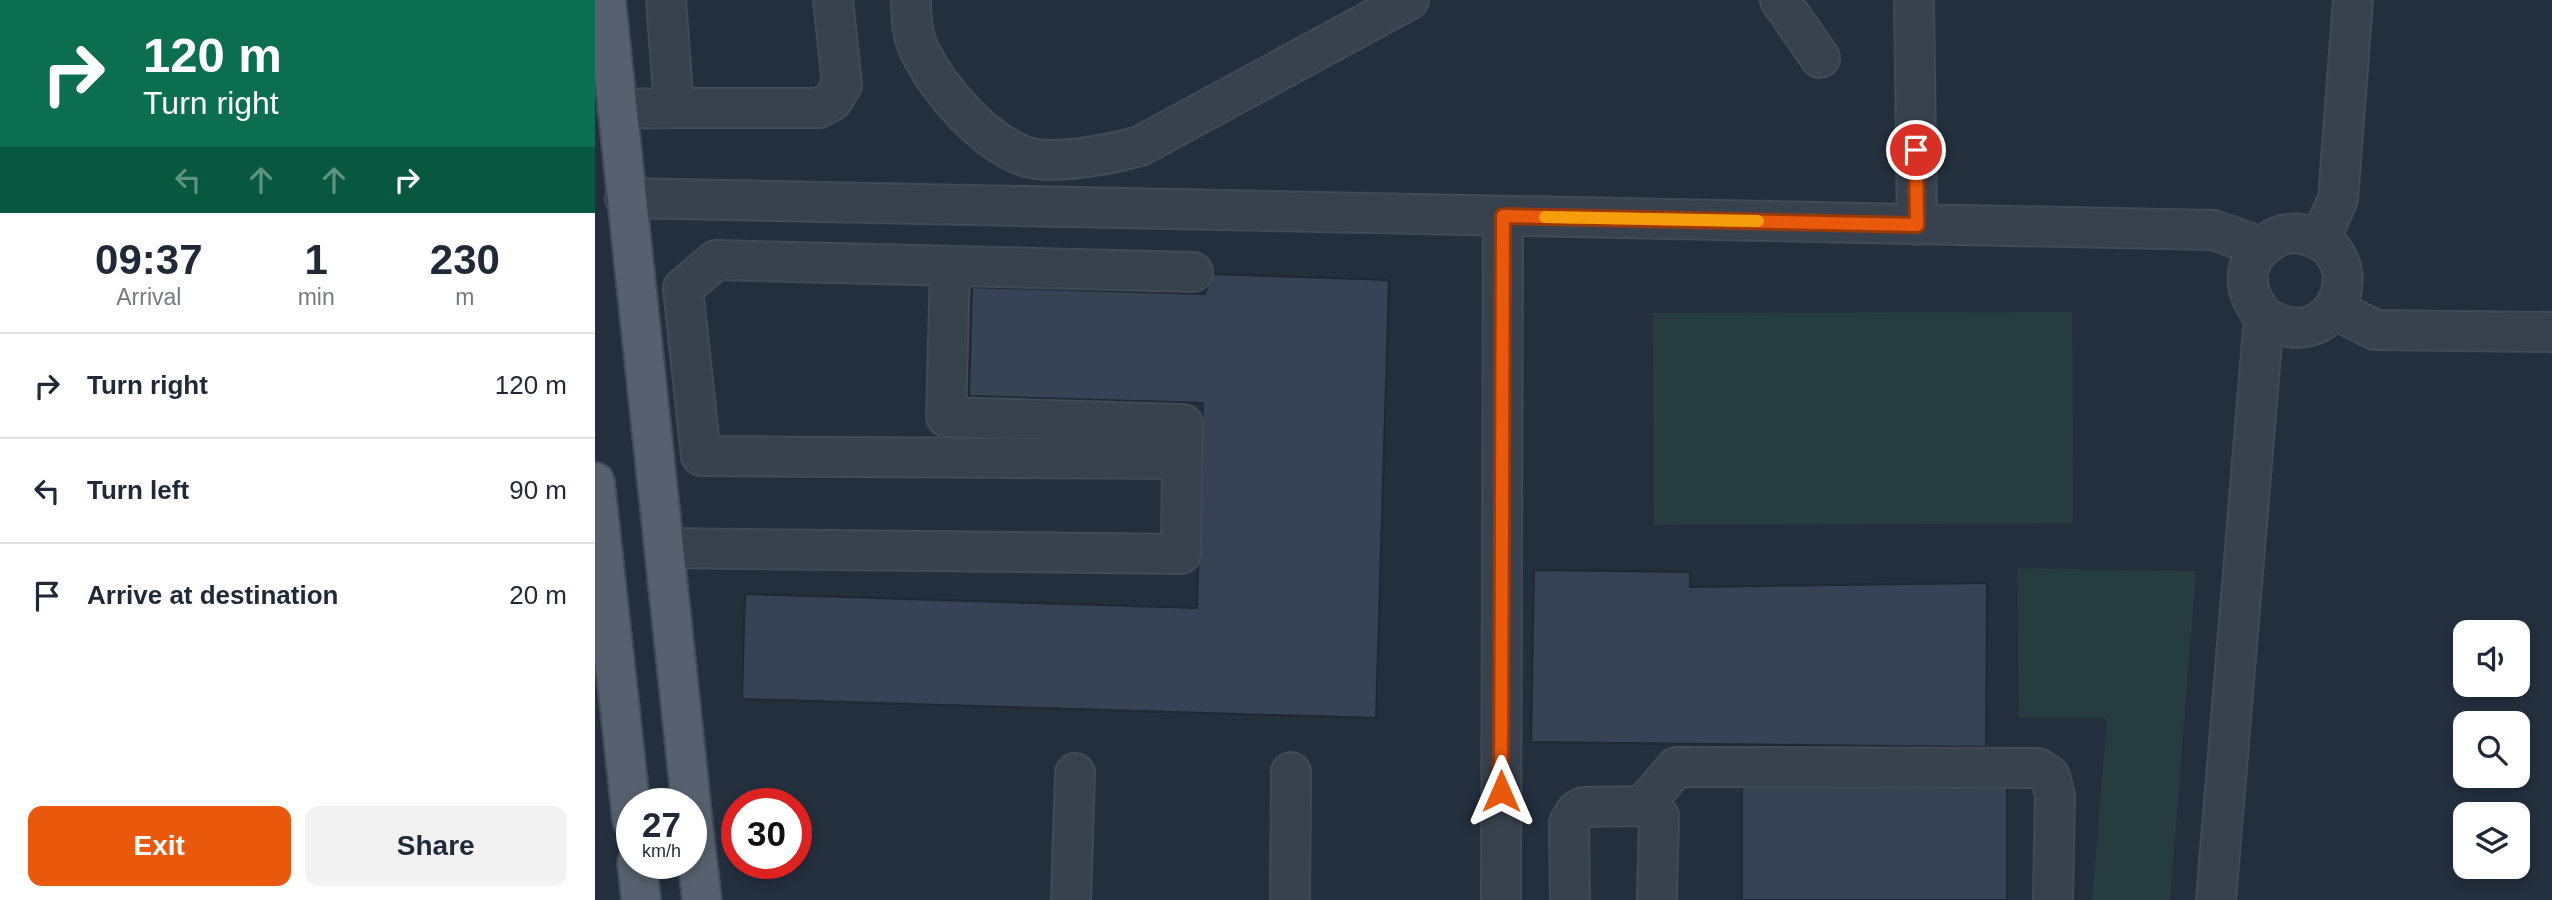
<!DOCTYPE html>
<html lang="en">
<head>
<meta charset="utf-8">
<style>
  :root { --surface:#fff; --page:#f2f2f3; --text:#1f2937; --muted:#747a83; --line:#e0e1e3; --accent:#ea580c }
  body { margin:0; font-family:Arial,sans-serif; background:var(--page); color:var(--text); height:100vh; display:flex; flex-direction:column; font-size:26px; white-space:nowrap }
  * { box-sizing:border-box; margin:0 }
  p { font-size:23px; color:var(--muted) }
  .icon { flex:none; width:38px; height:38px; fill:none; stroke:currentColor; stroke-width:2; stroke-linecap:round; stroke-linejoin:round }
  .map { position:relative; flex:1; overflow:hidden }
  .drawer { display:flex; flex-direction:column; background:var(--surface); width:595px }
  .drawer>* { flex:none }
  .top-card { background:#0b6e4f; color:#fff; overflow:hidden }
  .tools { position:absolute; left:1858px; top:620px; display:grid; gap:14px }
  .tools a { display:grid; place-items:center; width:77px; height:77px; border-radius:14px; background:var(--surface); box-shadow:0 4px 10px #0003; font-size:35px }
  .speed { position:absolute; left:21px; top:788px; display:flex; gap:14px; font-size:35px; font-weight:700; text-align:center }
  .speed>* { display:grid; place-content:center; width:91px; height:91px; border-radius:50%; background:var(--surface); box-shadow:0 4px 10px #0003; line-height:1 }
  .speed small { font-size:18px; font-weight:400 }
  .speed .limit { border:10px solid #d22; background:#fff; color:#111 }
  .pin { position:absolute; display:grid; place-items:center; width:60px; height:60px; color:#fff; margin:-30px; border:4px solid #fff; border-radius:50%; box-shadow:0 2px 7px #0007 }
  .me { position:absolute; width:77px; margin:-38px; rotate:0deg; stroke-linejoin:round; filter:drop-shadow(0 0 5px #0008) }
  .turn { display:flex; align-items:center; gap:24px; height:147px; padding:0 28px; font-size:32px }
  .turn .icon { width:91px; height:91px; stroke-width:2.5 }
  .turn b { display:block; font-size:49px; line-height:60px }
  .lanes { display:flex; align-items:center; height:66px; padding:0 28px; background:#0003; justify-content:center; gap:35px; direction:ltr }
  .lanes .off { opacity:.35 }
  .eta { display:flex; justify-content:space-evenly; align-items:center; height:119px; text-align:center }
  .eta b { font-size:42px; font-weight:800; line-height:49px }
  .button { display:flex; gap:14px; margin-top:auto; padding:14px 28px }
  .button a { flex:1; height:80px; border-radius:14px; background:var(--accent); color:#fff; font-size:28px; font-weight:800; line-height:80px; text-align:center }
  .button a+a { background:var(--page); color:var(--text) }
  ul { padding:0; list-style:none }
  li { display:flex; align-items:center; gap:21px; height:105px; padding:0 28px; border-top:2px solid var(--line) }
  li div { flex:1 }
  li b { display:block; font-size:26px }
  li em { font-style:normal }
  main { display:flex; flex:1; min-height:0 }
  .map>svg:first-child { display:block }
  .green { fill:#263c3f }
  .building { fill:#364354; stroke:#1f2835; stroke-width:2 }
  .lines { fill:none; stroke-linecap:round; stroke-linejoin:round }
  .minor-casing { stroke:#414a57; stroke-width:42 }
  .major-casing { stroke:#414a57; stroke-width:42 }
  .minor { stroke:#38414e; stroke-width:38 }
  .major { stroke:#56606e; stroke-width:38 }
  .route-casing { stroke:#983908; stroke-width:18 }
  .route { stroke:#ea580c; stroke-width:12 }
  .slow { stroke:#f59e0b; stroke-width:12 }
</style>
</head>
<body>
<main>
<section class="drawer">
<div class="top-card">
<div class="turn"><svg class="icon" aria-label="right" viewBox="0 0 24 24"><path d="M7 20v-9h11M14 6l5 5-5 5"/></svg><div><b>120 m</b>Turn right</div></div>
<div class="lanes"><svg class="icon off" aria-label="left" viewBox="0 0 24 24"><path d="M17 20v-9H6M10 6l-5 5 5 5"/></svg><svg class="icon off" aria-label="ahead" viewBox="0 0 24 24"><path d="M12 20V5M6 11l6-6 6 6"/></svg><svg class="icon off" aria-label="ahead" viewBox="0 0 24 24"><path d="M12 20V5M6 11l6-6 6 6"/></svg><svg class="icon" aria-label="right" viewBox="0 0 24 24"><path d="M7 20v-9h11M14 6l5 5-5 5"/></svg></div>
</div>
<div class="eta">
<div><b>09:37</b><p>Arrival</p></div>
<div><b>1</b><p>min</p></div>
<div><b>230</b><p>m</p></div>
</div>
<ul>
<li><svg class="icon" aria-label="right" viewBox="0 0 24 24"><path d="M7 20v-9h11M14 6l5 5-5 5"/></svg><div><b>Turn right</b></div><em>120 m</em></li>
<li><svg class="icon" aria-label="left" viewBox="0 0 24 24"><path d="M17 20v-9H6M10 6l-5 5 5 5"/></svg><div><b>Turn left</b></div><em>90 m</em></li>
<li><svg class="icon" aria-label="arrive" viewBox="0 0 24 24"><path d="M6 21V4h12l-3 4 3 4H6"/></svg><div><b>Arrive at destination</b></div><em>20 m</em></li>
</ul>
<div class="button"><a>Exit</a><a>Share</a></div>
</section>
<div class="map">
<svg width="1957" height="900" viewBox="0 0 1957 900">
  <rect width="100%" height="100%" fill="#242f3e"/>
  <path class="green" d="M1477,312L1478,523L1059,525L1058,313Z
    M1422,568L1601,571L1575,900H1497L1512,718H1424Z"/>
  <path class="building" d="M617,274L794,280L781,718L147,699L150,594L602,608L608,403L374,396L377,287L610,294Z
    M939,570L1095,572V587L1392,583L1391,747L936,742Z
    M1147,786H1412V900H1147Z"/>
  <g class="lines">
    <defs>
      <path id="minor" d="M316,0C316,18 317,36 325,52C345,91 388,141 429,156C456,166 517,154 545,146L814,0
        M1185,0L1225,58
        M1319,0L1322,225
        M79,108H224L237,101L247,85L238,0
        M22,109L79,108L71,0
        M30,198L1618,230L1667,247
        M1725,240L1743,199L1758,0
        M355,266L351,417L588,424L587,459
        M1739,309L1780,330L1957,332
        M69,548L586,554L587,459L106,456L88,288L121,260L598,272
        M1048,806L1081,767L1443,768L1455,776L1460,795L1458,900
        M476,900L480,773
        M695,900L696,772
        M906,900L908,216
        M975,900L974,823L981,811L988,807L1048,806L1057,809L1064,816L1062,900
        M1621,900L1669,317C1647,291 1645,259 1677,240C1688,232 1705,232 1718,237C1778,261 1739,360 1669,317"/>
      <path id="major" d="M11,0L96,803
        M0,482L37,820
        M96,806L107,900
        M42,863L46,900"/>
    </defs>
    <use href="#minor" class="minor-casing"/>
    <use href="#major" class="major-casing"/>
    <use href="#minor" class="minor"/>
    <use href="#major" class="major"/>
  </g>
  <g class="lines">
    <defs>
      <path id="route" d="M906,791L908,216L1322,225L1321,150"/>
    </defs>
    <use href="#route" class="route-casing"/>
    <use href="#route" class="route"/>
    <path class="slow" d="M950,217L1163,221"/>
  </g>
</svg>
<div class="tools">
<a><svg class="icon" aria-label="sound" viewBox="0 0 24 24"><path d="M4 9h4l5-4v14l-5-4H4zM17 9q2 3 0 6"/></svg></a>
<a><svg class="icon" aria-label="search" viewBox="0 0 24 24"><circle cx="10" cy="10" r="6"/><path d="M15 15l6 6"/></svg></a>
<a><svg class="icon" aria-label="layers" viewBox="0 0 24 24"><path d="M12 4l9 5-9 5-9-5zM3 14l9 5 9-5"/></svg></a>
</div>
<div class="speed"><div>27<small>km/h</small></div><div class="limit">30</div></div>
<div class="pin" style="left:1321px;top:150px;background:#d93025"><svg class="icon" aria-label="arrive" viewBox="0 0 24 24"><path d="M6 21V4h12l-3 4 3 4H6"/></svg></div>
<svg class="me" style="left:906px;top:791px" viewBox="-20 -20 40 40"><path d="M0-17L14 15 0 8-14 15z" fill="#ea580c" stroke="#fff" stroke-width="4"/></svg>
</div>
</main>
</body>
</html>
